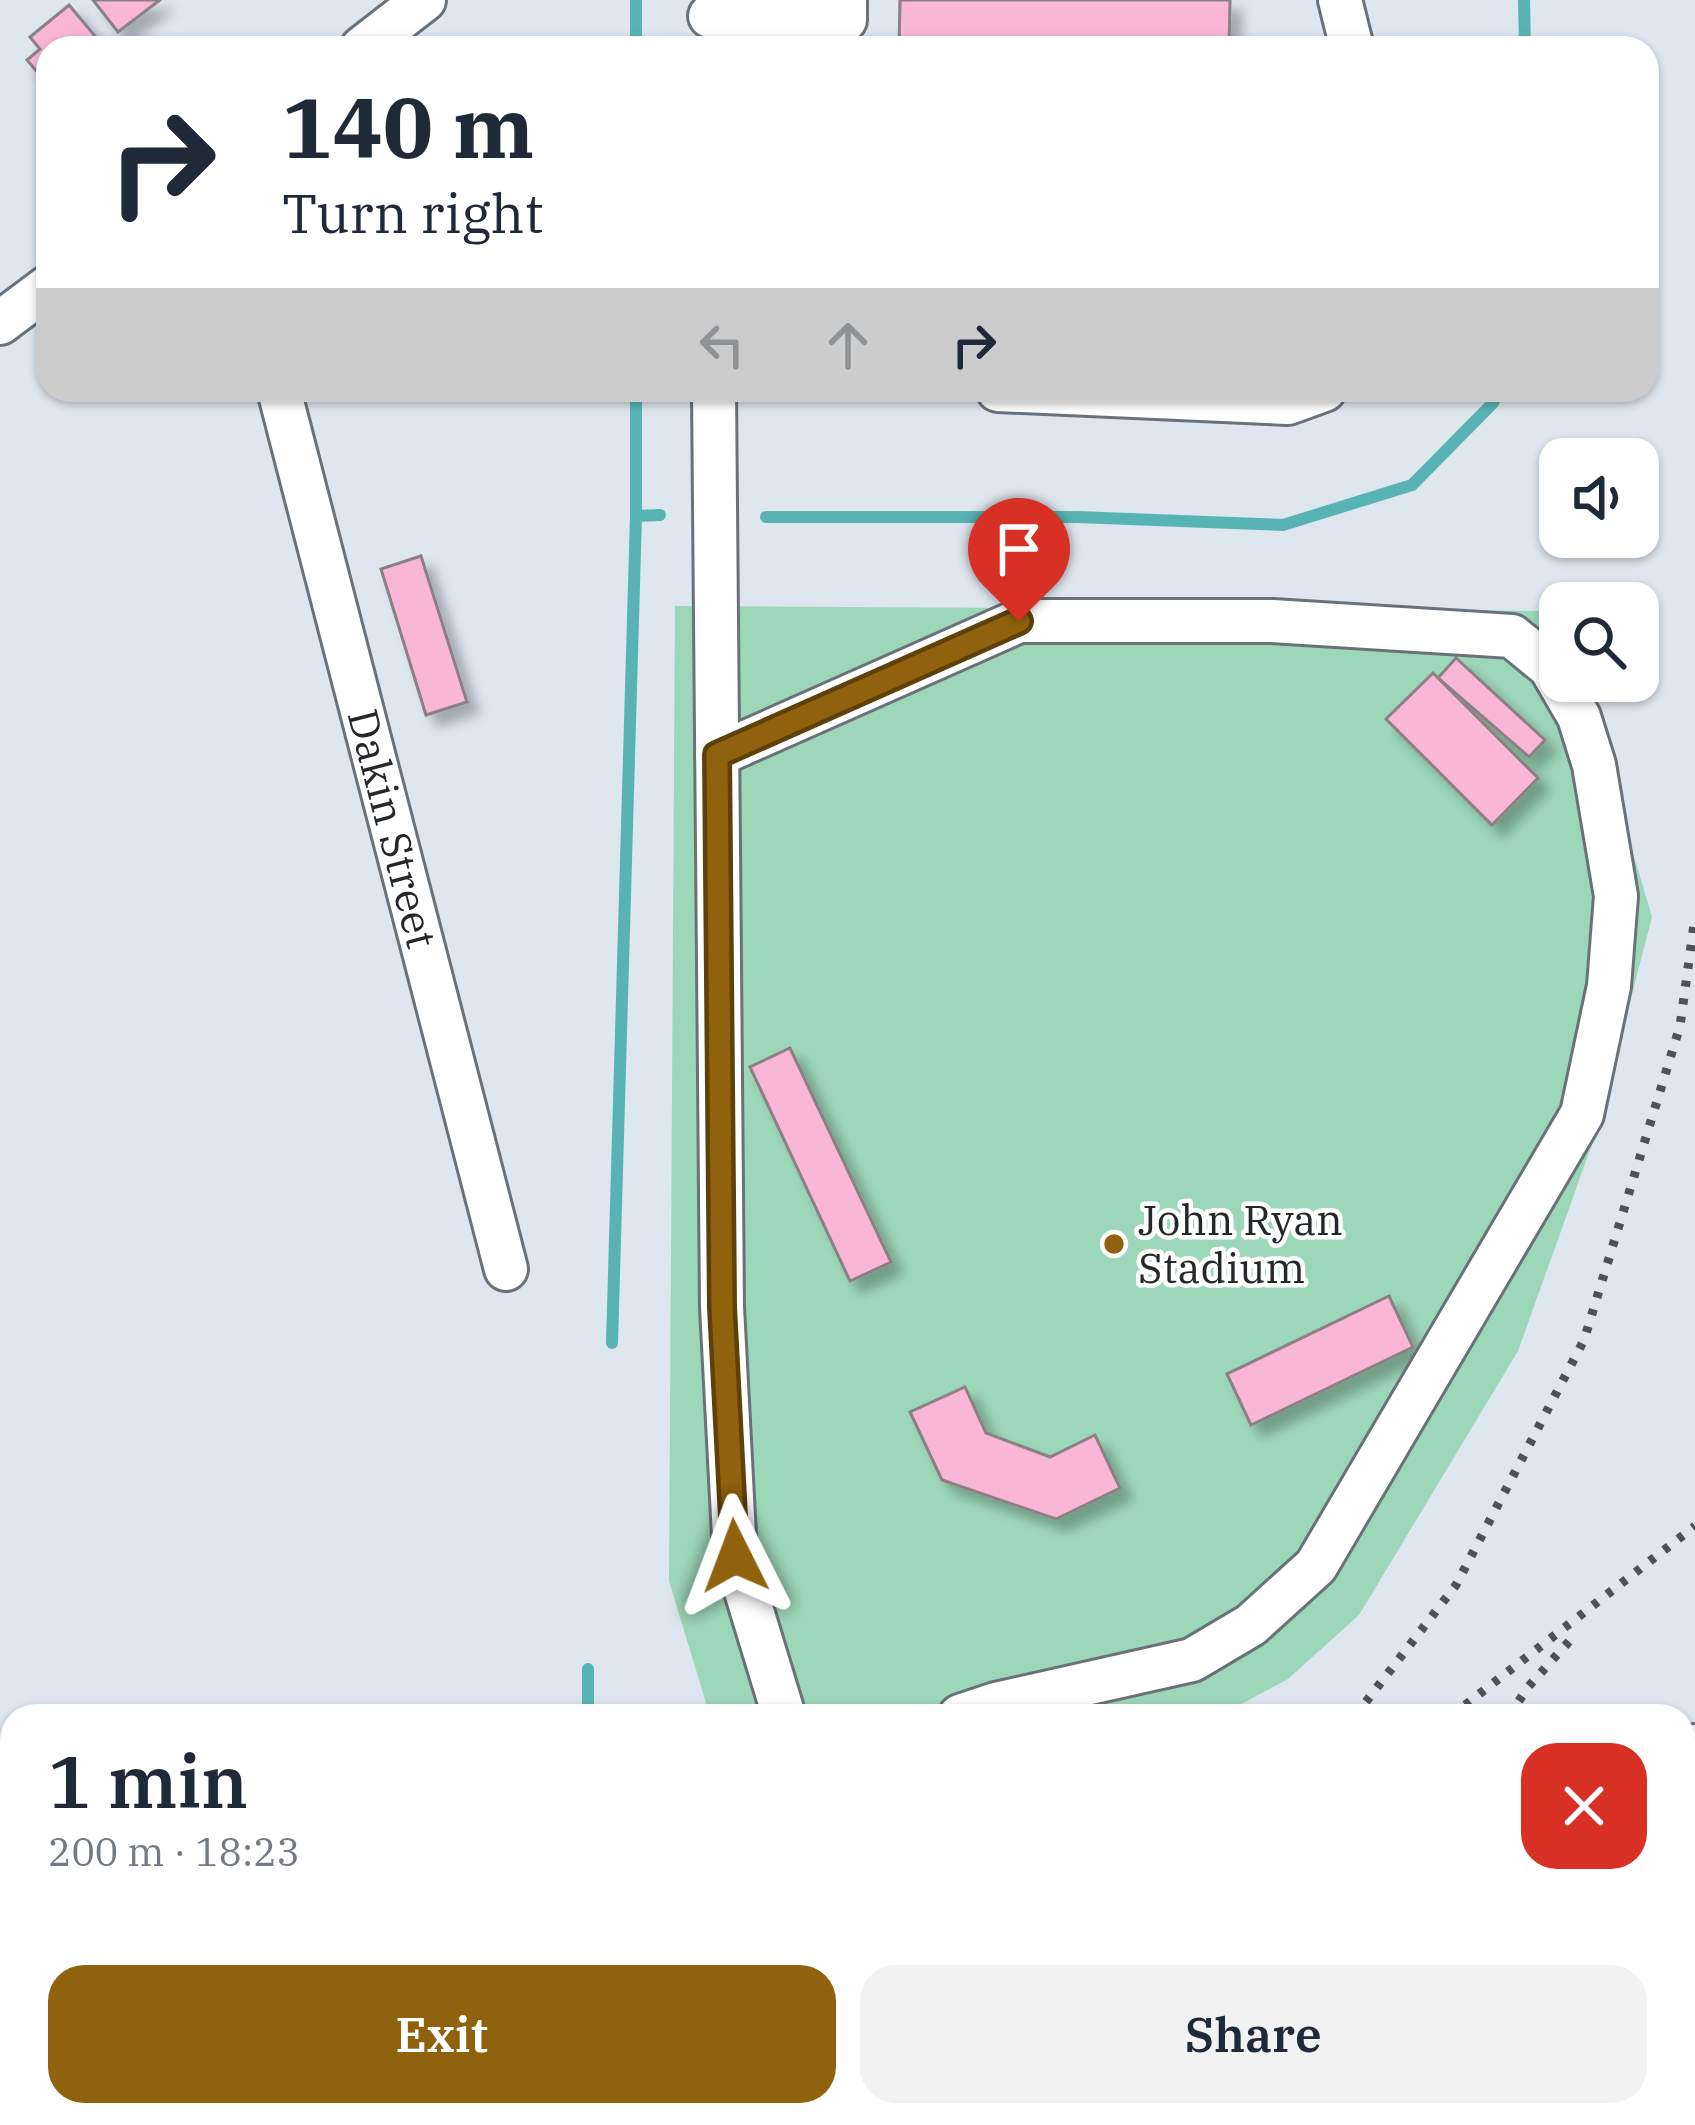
<!DOCTYPE html>
<html lang="en">
<head>
<meta charset="utf-8">
<style>
  :root { --surface:#fff; --page:#f2f2f3; --text:#1f2937; --muted:#747a83; --accent:#91620d }
  body { margin:0; font-family:"IBM Plex Serif",serif; background:var(--page); color:var(--text); height:100vh; display:flex; flex-direction:column; font-size:45px; white-space:nowrap }
  * { box-sizing:border-box; margin:0 }
  p { font-size:39px; color:var(--muted) }
  .icon { flex:none; width:66px; height:66px; fill:none; stroke:currentColor; stroke-width:2; stroke-linecap:round; stroke-linejoin:round }
  .map { position:relative; flex:1; overflow:hidden }
  .details { position:absolute; left:0px; top:1704px; width:1695px; height:423px; display:flex; flex-direction:column; background:var(--surface); border-radius:36px 36px 0 0; box-shadow:0 3px 9px #0004 }
  .details>* { flex:none }
  .top-card { position:absolute; left:36px; top:36px; width:1623px; height:366px; border-radius:36px; box-shadow:0 3px 9px #0004; background:#fff; color:var(--text); overflow:hidden }
  .buttons { position:absolute; left:1539px; top:438px; display:grid; gap:24px }
  .buttons a { display:grid; place-items:center; width:120px; height:120px; border-radius:24px; background:var(--surface); box-shadow:0 3px 9px #0004; font-size:60px }
  .pin { position:absolute; display:grid; place-items:center; width:102px; height:102px; color:#fff; margin:-123px -51px; border-radius:50% 50% 50% 0; rotate:-45deg; box-shadow:0 0 12px #0007 }
  .pin .icon { rotate:45deg }
  .me { position:absolute; width:132px; margin:-66px; rotate:357deg; stroke-linejoin:round; filter:drop-shadow(0 0 9px #0008) }
  .turn { display:flex; align-items:center; gap:42px; height:252px; padding:0 48px; font-size:54px }
  .turn .icon { width:156px; height:156px; stroke-width:2.5 }
  .turn b { display:block; font-size:84px; line-height:102px }
  .lanes { display:flex; align-items:center; height:114px; padding:0 48px; background:#0003; justify-content:center; gap:60px; direction:ltr }
  .lanes .off { opacity:.35 }
  .round { display:grid; place-items:center; flex:none; width:126px; height:126px; border-radius:36px; background:var(--page) }
  .headline { display:flex; align-items:center; justify-content:space-between; height:204px; padding:0 48px }
  h1 { font-size:72px; font-weight:600; line-height:90px }
  .cta { display:flex; gap:24px; margin-top:auto; padding:24px 48px }
  .cta a { flex:1; height:138px; border-radius:36px; background:var(--accent); color:#fff; font-size:48px; font-weight:600; line-height:138px; text-align:center }
  .cta a+a { background:var(--page); color:var(--text) }
  .map>svg:first-child { display:block }
  .green { fill:#9dd7b9 }
  .lines { fill:none; stroke-linecap:round; stroke-linejoin:round }
  .stream { stroke:#58b3b3; stroke-width:12 }
  .building { fill:#f9b7d5; stroke:#8b8084; stroke-width:3; filter:url(#shadow) }
  .minor-casing { stroke:#6a7279; stroke-width:48 }
  .highway-casing { stroke:#6a7279; stroke-width:66 }
  .minor { stroke:#fff; stroke-width:42 }
  .highway { stroke:#fff; stroke-width:60 }
  .rail { stroke:#4e5256; stroke-width:9; stroke-dasharray:6 12; stroke-linecap:butt }
  .route-casing { stroke:#5e4008; stroke-width:30 }
  .route { stroke:#91620d; stroke-width:21 }
  .poi-dot { fill:#91620d; stroke:#fff; stroke-width:4.5 }
  .labels { text-anchor:middle; stroke-width:9; stroke-linejoin:round; paint-order:stroke }
  .street-label { font-size:42px; fill:#25282b; stroke:#fff }
  .poi-label { font-size:42px; fill:#25282b; stroke:#fff; text-anchor:start }
</style>
</head>
<body>
<div class="map">
<svg width="1695" height="2125" viewBox="0 0 1695 2125">
  <defs>
    <filter id="shadow"><feDropShadow dx="11" dy="11" stdDeviation="6" flood-color="#0004"/></filter>
  </defs>
  <rect width="100%" height="100%" fill="#dee6ef"/>
  <path class="green" d="M675,606L1560,611V681H1582L1652,917L1595,1136L1518,1351L1359,1615L1288,1679L1219,1716H710L669,1581Z"/>
  <g class="lines">
    <path class="stream" d="M1524,0L1525,48
      M636,48V0
      M636,516L660,515
      M766,517H1077L1283,525L1412,485L1493,403L1498,390
      M612,1343L636,516V390
      M588,1716V1669
      M582,2125V2115"/>
  </g>
  <path class="building" d="M93,0H160L118,32Z
    M900,0H1230L1229,48H899Z
    M69,5L95,36L81,48H48V75L43,79L27,60L40,49L30,37Z
    M421,556L467,702L426,715L381,569Z
    M1456,658L1545,740L1529,757L1438,678Z
    M1433,673L1538,778L1492,825L1386,719Z
    M790,1048L891,1262L850,1281L750,1067Z
    M1389,1296L1413,1347L1251,1425L1227,1374Z
    M965,1387L986,1433L1050,1457L1095,1435L1120,1488L1056,1519L942,1480L910,1412Z
    M1354,2115H1452L1459,2125H1341Z"/>
  <g class="lines">
    <defs>
      <g id="minor">
        <path d="M1340,0L1352,48"/>
        <path d="M710,16L845,20V0"/>
        <path d="M362,48L424,0"/>
        <path d="M0,323L48,287"/>
        <path id="s1" d="M279,390L506,1269"/>
        <path d="M714,390L722,1307L735,1555L784,1716"/>
        <path d="M998,390L1288,403L1324,390"/>
        <path d="M717,755L1019,621H1272L1512,636L1550,667L1579,717L1594,765L1616,896L1609,986L1582,1114L1316,1566L1251,1625L1192,1660L996,1704L960,1716"/>
        <path d="M1573,2115L1584,2125"/>
        <path d="M1191,2125L1203,2115"/>
      </g>
      <path id="highway" d="M1683,1757L1695,1755
        M1683,1841L1695,1838
        M498,2125L520,2115
        M716,2125L739,2115"/>
    </defs>
    <use href="#minor" class="minor-casing"/>
    <use href="#highway" class="highway-casing"/>
    <use href="#minor" class="minor"/>
    <use href="#highway" class="highway"/>
    <path class="rail" d="M1355,1716L1456,1585L1584,1340L1680,1026L1695,917
      M1451,1716L1695,1526
      M1509,1716L1528,1687L1573,1637
      M923,2125L935,2115
      M962,2125L976,2115
      M1290,2125L1299,2115"/>
  </g>
  <g class="lines">
    <defs>
      <path id="route" d="M735,1556L722,1307L717,755L1019,621"/>
    </defs>
    <use href="#route" class="route-casing"/>
    <use href="#route" class="route"/>
  </g>
  <circle class="poi-dot" cx="1114" cy="1244" r="12"/>
  <g class="labels">
    <g class="street-label">
      <text dy="15" stroke="none"><textPath href="#s1" startOffset="453">Dakin Street</textPath></text>
    </g>
    <g class="poi-label">
      <text x="1138" y="1235">John Ryan<tspan x="1138" dy="48">Stadium</tspan></text>
    </g>
  </g>
</svg>
<div class="buttons">
<a><svg class="icon" aria-label="sound" viewBox="0 0 24 24"><path d="M4 9h4l5-4v14l-5-4H4zM17 9q2 3 0 6"/></svg></a>
<a><svg class="icon" aria-label="search" viewBox="0 0 24 24"><circle cx="10" cy="10" r="6"/><path d="M15 15l6 6"/></svg></a>
</div>
<div class="pin" style="left:1019px;top:621px;background:#d93025"><svg class="icon" aria-label="arrive" viewBox="0 0 24 24"><path d="M6 21V4h12l-3 4 3 4H6"/></svg></div>
<svg class="me" style="left:735px;top:1556px" viewBox="-20 -20 40 40"><path d="M0-17L14 15 0 8-14 15z" fill="#91620d" stroke="#fff" stroke-width="4"/></svg>
<div class="top-card">
<div class="turn"><svg class="icon" aria-label="right" viewBox="0 0 24 24"><path d="M7 20v-9h11M14 6l5 5-5 5"/></svg><div><b>140 m</b>Turn right</div></div>
<div class="lanes"><svg class="icon off" aria-label="left" viewBox="0 0 24 24"><path d="M17 20v-9H6M10 6l-5 5 5 5"/></svg><svg class="icon off" aria-label="ahead" viewBox="0 0 24 24"><path d="M12 20V5M6 11l6-6 6 6"/></svg><svg class="icon" aria-label="right" viewBox="0 0 24 24"><path d="M7 20v-9h11M14 6l5 5-5 5"/></svg></div>
</div>
<section class="details">
<div class="headline"><div><h1>1 min</h1><p>200 m · 18:23</p></div><a class="round" style="background:#d93025;color:#fff"><svg class="icon" aria-label="close" viewBox="0 0 24 24"><path d="M6 6l12 12M18 6L6 18"/></svg></a></div>
<div class="cta"><a>Exit</a><a>Share</a></div>
</section>
</div>
</body>
</html>
